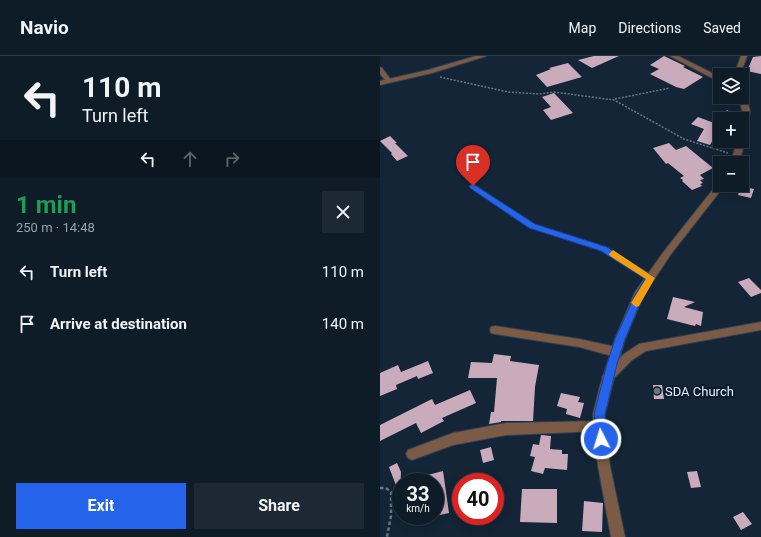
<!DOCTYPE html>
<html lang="en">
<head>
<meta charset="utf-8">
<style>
  :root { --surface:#0e1c28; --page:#1c2934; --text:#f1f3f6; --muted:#9ba1a8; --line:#2e3a45; --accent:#2563eb }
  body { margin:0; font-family:Roboto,sans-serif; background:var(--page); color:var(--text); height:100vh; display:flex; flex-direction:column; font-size:15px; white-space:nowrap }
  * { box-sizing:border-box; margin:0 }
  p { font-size:13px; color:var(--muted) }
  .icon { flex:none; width:22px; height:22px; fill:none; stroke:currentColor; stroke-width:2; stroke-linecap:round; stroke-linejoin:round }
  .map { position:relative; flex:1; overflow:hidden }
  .side { display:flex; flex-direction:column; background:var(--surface); width:380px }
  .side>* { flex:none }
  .top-card { background:#0e1c28; color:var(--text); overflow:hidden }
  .fabs { position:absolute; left:333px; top:12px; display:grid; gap:8px }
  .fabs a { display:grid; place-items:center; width:36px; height:36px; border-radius:0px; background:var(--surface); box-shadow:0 2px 10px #0003,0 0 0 1px var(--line); font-size:20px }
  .speed { position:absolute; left:12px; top:417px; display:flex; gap:8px; font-size:20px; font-weight:700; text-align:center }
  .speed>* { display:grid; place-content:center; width:52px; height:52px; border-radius:50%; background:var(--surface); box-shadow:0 2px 10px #0003,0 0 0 1px var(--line); line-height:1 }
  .speed small { font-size:10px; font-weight:400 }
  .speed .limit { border:6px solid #d22; background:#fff; color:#111 }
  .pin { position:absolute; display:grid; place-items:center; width:34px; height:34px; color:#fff; margin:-41px -17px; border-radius:50% 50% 50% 0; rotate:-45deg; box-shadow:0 0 4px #0007 }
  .pin .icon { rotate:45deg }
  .me { position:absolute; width:44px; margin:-22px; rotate:355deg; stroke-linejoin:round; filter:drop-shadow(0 0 3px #0008) }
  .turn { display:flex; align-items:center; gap:14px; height:84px; padding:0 16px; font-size:18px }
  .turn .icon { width:52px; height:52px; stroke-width:2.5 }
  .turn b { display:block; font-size:28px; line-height:34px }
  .lanes { display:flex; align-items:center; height:38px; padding:0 16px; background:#0003; justify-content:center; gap:20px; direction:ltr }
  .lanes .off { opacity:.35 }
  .round { display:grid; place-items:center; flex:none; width:42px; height:42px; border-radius:0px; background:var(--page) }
  .head { display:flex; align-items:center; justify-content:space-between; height:68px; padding:0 16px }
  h1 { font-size:24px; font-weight:700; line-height:30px; color:#1e9e55 }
  .button { display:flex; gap:8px; margin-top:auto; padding:8px 16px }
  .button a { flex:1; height:46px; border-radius:0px; background:var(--accent); color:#fff; font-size:16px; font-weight:700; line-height:46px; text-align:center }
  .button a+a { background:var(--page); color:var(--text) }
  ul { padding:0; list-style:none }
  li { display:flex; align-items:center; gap:12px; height:52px; padding:0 16px }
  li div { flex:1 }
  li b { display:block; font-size:15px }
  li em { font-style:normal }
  header { display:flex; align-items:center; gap:24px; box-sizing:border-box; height:56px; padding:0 20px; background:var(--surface); border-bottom:1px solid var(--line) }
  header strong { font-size:19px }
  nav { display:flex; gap:22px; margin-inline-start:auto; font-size:14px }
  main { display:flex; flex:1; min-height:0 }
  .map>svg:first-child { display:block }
  .building { fill:#c9abbc }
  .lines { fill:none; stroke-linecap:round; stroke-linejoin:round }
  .service-casing { stroke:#304152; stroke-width:2 }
  .minor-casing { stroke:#304152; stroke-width:2 }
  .tertiary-casing { stroke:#304152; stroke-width:2 }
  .path-far1 { stroke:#687786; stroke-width:1.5; stroke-dasharray:2 1.5; stroke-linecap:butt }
  .path { stroke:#687786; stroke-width:2.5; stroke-dasharray:3.5 2.5; stroke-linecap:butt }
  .service { fill:#7b5b45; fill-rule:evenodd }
  .minor { fill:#7b5b45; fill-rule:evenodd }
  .tertiary { fill:#7b5b45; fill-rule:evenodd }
  .route { fill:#2563eb; stroke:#184099 }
  .slow { fill:#f59e0b }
  .worship-dot { fill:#6b7280; stroke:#091b2c; stroke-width:1.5 }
  .labels { text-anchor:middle; stroke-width:4; stroke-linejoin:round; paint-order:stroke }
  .poi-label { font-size:13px; fill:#e4effb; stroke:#091b2c; text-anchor:start }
</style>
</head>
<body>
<header>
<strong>Navio</strong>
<nav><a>Map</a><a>Directions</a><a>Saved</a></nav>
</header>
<main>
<section class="side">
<div class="top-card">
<div class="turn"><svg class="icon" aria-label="left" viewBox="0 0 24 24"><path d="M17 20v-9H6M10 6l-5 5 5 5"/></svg><div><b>110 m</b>Turn left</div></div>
<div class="lanes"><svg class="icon" aria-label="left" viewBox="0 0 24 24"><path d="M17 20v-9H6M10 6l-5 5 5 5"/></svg><svg class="icon off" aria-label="ahead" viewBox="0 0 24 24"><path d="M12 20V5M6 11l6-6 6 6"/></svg><svg class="icon off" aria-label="right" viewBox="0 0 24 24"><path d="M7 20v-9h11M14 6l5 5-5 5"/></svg></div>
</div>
<div class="head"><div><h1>1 min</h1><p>250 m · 14:48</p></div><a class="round"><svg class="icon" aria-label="close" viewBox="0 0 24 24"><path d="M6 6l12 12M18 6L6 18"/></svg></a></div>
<ul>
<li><svg class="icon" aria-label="left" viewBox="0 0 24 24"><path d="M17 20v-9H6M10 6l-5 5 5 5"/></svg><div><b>Turn left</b></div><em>110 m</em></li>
<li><svg class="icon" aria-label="arrive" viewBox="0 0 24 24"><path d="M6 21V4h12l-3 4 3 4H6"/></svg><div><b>Arrive at destination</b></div><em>140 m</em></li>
</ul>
<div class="button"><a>Exit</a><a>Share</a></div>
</section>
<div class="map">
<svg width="381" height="481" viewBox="0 0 381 481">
  <rect width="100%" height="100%" fill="#132536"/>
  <path class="building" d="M214,0H239L212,12L198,4Z
    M284,0L305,10L303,11L323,21L304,33L296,31L270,18L279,13L270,9Z
    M381,0V18L367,15L373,1Z
    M188,7L202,21L167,31L156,19L171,13L169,12Z
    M174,37L193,57L171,64L163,54L171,51L162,41Z
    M347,54L350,56L346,63H340V72L330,89L317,85L324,73L311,68L318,61L334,67Z
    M10,80L17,87H15L28,100L17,105L11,98L12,97L0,85Z
    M289,87L296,94L306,90L333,112L320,119L324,123L320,124L323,127L320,128L322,130L312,134L302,125L303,124L300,122L304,120L288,107L286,108L273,92Z
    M361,130L374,133L371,142L358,139Z
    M369,222L381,234V237L371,241L358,226Z
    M293,241L315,246L304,251L323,256L321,270L316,268L315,270L287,263Z
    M114,298L131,300L130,305L159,309L155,331L153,365H121V366L109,368L111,356H114L117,322H88L91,306L112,307Z
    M48,305L53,317L38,323L37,320L16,329L17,333L0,340V317L18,309L21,316Z
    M273,329H282L284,343H274Z
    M90,334L96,347L62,362L64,365L41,377L36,367L0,385V369L52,343L55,349Z
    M181,337L200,341L198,346L204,347L200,362L186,358L187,353L177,350Z
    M161,379L171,380L170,393L182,394V398H188L187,414L165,412L163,418L151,415L155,401L150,400L153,388L159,389Z
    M111,391L114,404L103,407L100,394Z
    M17,407L21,416L20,440L9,411Z
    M63,415L69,457L55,460V426H33L32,423Z
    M317,415L321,431L311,432L307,416Z
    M142,433H177V467L140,466Z
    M204,445L223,447L222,476L202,475Z
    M363,456L372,468L361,474L353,461Z"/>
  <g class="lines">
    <defs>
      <path id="service" d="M93,128L154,169L226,192L273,220L274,222L271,224H269L222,194L150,171L91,131L90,130Z"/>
      <path id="minor" d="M290,0H298L340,21V26Z
        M0,11L2,12L12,25L11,26H7L0,18Z
        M381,266V274L266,295L252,304L232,324L228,326L224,324L222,321L244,298L259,288Z
        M115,270L199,283L236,291L240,293L241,296L240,299L236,301L199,291L115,278L111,277L110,274L111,271Z
        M219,365L223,366L225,370L223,374L219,375L126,379L73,389L32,404L28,402L26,398L28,394L73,377L126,367Z"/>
      <path id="tertiary" d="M96,0H106L52,17L0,29V25L48,14Z
        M361,0H367L360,19H354Z
        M362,37L366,39L370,55L366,80L362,82V55L359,41H362Z
        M362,83L365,85L359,107H351L357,85H362Z
        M338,127H340V129H345L291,198L263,240L245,283L232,330L225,358V370L230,410L245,481H231L218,410L213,370V358L220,330L235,283L255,236L285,194Z"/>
    </defs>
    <use href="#service" class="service-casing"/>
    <use href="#minor" class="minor-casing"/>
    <use href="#tertiary" class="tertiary-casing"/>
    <path class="path-far1" d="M60,21L128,36L159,38L174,36L234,44L304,83L348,97
      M235,43L290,32"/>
    <path class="path" d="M0,432H6L11,436V460L7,481"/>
    <use href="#service" class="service"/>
    <use href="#minor" class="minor"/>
    <use href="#tertiary" class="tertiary"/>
  </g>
  <path class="route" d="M93,128L155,168L227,191L275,222L263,240L245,283L237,308L225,358L226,383L225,387L221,388L217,387L216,383L214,358L227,308L235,283L255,239L265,223L221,195L149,172L90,132L89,130Z"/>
  <path class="slow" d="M233,194L275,222L259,250L256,251L251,247L266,223L230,200L229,198Z"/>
  <circle class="worship-dot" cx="277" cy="335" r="4"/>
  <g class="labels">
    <g class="poi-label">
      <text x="285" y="340">SDA Church</text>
    </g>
  </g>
</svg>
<div class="fabs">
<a><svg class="icon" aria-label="layers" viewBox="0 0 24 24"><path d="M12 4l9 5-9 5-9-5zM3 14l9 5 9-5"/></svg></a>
<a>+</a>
<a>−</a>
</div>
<div class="speed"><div>33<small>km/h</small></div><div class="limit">40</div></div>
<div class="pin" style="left:93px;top:130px;background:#d93025"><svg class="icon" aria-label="arrive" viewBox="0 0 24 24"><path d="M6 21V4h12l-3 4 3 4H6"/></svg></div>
<svg class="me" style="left:221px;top:383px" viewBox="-20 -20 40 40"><circle r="17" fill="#2563eb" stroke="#fff" stroke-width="3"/><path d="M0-11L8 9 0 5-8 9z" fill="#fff"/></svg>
</div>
</main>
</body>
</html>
